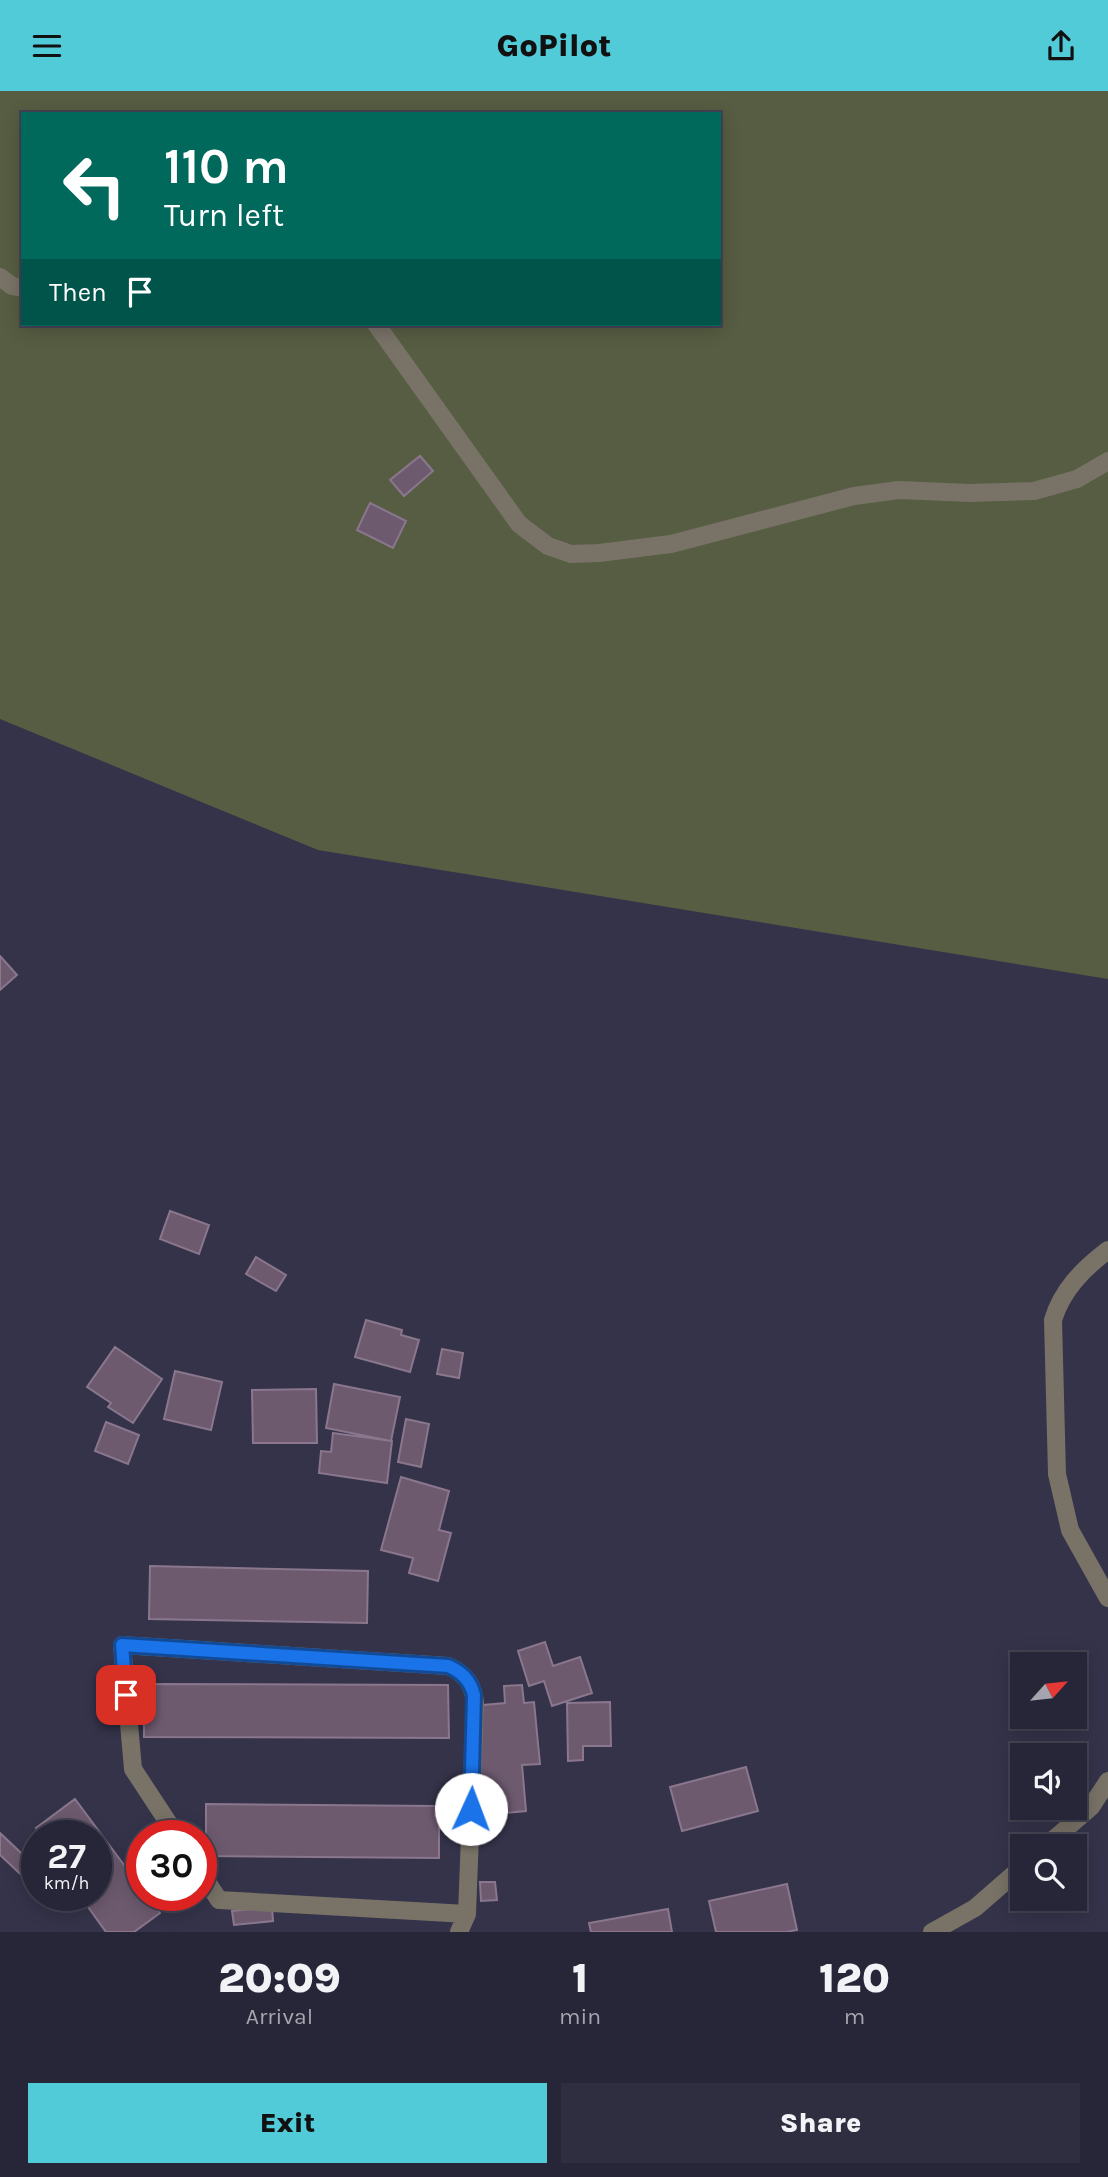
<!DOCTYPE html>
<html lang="en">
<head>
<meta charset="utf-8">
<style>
  :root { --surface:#272638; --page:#2f2e40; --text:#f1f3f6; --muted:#a4a5ae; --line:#434353; --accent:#52cbd8 }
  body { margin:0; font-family:Karla,sans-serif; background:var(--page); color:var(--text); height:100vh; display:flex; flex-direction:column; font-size:26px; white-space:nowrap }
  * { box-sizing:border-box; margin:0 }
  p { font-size:23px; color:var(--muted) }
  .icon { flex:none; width:38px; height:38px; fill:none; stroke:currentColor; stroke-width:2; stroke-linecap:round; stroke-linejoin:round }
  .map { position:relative; height:1841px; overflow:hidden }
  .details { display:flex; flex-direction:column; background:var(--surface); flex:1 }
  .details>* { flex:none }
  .guide { position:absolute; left:21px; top:21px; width:700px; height:214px; border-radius:0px; box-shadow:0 4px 18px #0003,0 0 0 2px var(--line); background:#00695c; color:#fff; overflow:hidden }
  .needle { width:46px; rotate:63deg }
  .fabs { position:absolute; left:1010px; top:1561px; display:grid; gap:14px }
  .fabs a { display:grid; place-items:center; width:77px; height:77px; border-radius:0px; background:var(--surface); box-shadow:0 4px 18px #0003,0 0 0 2px var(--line); font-size:35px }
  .speed { position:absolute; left:21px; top:1729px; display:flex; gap:14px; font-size:35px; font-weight:700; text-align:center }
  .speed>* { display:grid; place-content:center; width:91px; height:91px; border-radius:50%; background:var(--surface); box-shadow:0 4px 18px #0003,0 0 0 2px var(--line); line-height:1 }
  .speed small { font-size:18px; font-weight:400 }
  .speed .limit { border:10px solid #d22; background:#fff; color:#111 }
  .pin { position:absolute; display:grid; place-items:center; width:60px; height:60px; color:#fff; margin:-30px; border-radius:14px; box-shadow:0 4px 10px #0006 }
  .me { position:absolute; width:77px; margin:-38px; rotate:2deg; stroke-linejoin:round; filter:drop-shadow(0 0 5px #0008) }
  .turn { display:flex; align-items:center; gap:24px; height:147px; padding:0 28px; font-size:32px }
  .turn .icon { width:91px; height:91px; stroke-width:2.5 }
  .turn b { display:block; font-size:49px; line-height:60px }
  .then { display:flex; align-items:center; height:66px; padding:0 28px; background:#0003; gap:14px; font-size:26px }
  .eta { display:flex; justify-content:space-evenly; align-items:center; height:119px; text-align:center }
  .eta b { font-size:42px; font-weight:800; line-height:49px }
  .primary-button { display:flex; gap:14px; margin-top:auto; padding:14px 28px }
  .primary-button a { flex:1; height:80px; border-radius:0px; background:var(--accent); color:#111; font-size:28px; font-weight:800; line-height:80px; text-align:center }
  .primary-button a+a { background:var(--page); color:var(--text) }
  header { display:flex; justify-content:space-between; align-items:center; height:91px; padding:0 28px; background:var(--accent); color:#111; font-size:32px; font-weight:800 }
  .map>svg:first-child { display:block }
  .green { fill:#575d42; fill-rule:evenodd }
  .building { fill:#6d5a6f; stroke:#8a778d; stroke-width:2 }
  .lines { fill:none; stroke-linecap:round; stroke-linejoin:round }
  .minor { stroke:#787267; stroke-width:18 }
  .route-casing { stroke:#114b97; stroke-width:18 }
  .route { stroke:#1a73e8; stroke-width:12 }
</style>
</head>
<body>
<header><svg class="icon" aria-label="menu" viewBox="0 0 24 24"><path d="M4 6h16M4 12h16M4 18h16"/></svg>GoPilot<svg class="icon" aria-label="share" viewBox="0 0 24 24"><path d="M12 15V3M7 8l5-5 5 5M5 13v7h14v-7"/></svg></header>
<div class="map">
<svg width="1108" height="1841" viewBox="0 0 1108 1841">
  <rect width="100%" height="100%" fill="#34334a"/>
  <path class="green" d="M0,0H1108V888L318,759L0,628ZM23,23H719V233H23Z"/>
  <path class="building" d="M420,365L433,380L404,405L390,389Z
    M370,412L406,430L393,457L357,439Z
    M0,865L17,884L0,899Z
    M170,1120L209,1134L199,1163L160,1148Z
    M256,1166L286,1184L276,1200L246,1183Z
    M366,1229L402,1239L401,1244L419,1249L410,1281L355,1266Z
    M115,1256L162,1288L133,1332L108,1316L111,1312L87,1296Z
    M442,1258L463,1262L459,1287L437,1283Z
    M175,1280L222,1291L211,1339L164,1328Z
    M334,1293L400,1306L391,1350L326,1337Z
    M316,1298L317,1352H253L252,1299Z
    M406,1328L429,1333L421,1376L398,1371Z
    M106,1331L139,1344L128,1373L95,1360Z
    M333,1342L392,1350L387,1392L319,1382L321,1360L331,1361Z
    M401,1386L449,1400L439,1439L451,1442L438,1490L409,1482L413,1467L381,1459Z
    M150,1475L368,1480L367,1532L149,1528Z
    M545,1551L553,1575L580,1566L592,1602L552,1615L544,1590L529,1595L518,1560Z
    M144,1593L448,1594L449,1647L144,1646Z
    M522,1594L524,1612L534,1611L540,1673L522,1674L526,1720L474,1725L472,1615L505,1612L504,1595Z
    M610,1611L611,1655H583V1669L568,1670L567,1612Z
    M746,1676L758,1720L682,1740L670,1696Z
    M75,1708L142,1798V1804H147L160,1822L134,1841H106L88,1816L101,1806L96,1799V1745H42L36,1737Z
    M206,1713L439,1715V1767L206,1765Z
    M0,1742L37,1777V1787L31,1793L0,1764Z
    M480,1791H495L497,1809L481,1810Z
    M787,1793L797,1839L786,1841H716L709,1810Z
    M272,1816L273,1830L234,1834L232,1820Z
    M668,1818L672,1841H591L589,1832Z"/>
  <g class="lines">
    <path class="minor" d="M0,186L12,195L23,197
      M376,233L519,433L548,455L571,463L599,462L671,453L854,405L899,399L969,402L1034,400L1077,388L1108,370
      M1108,1159C1083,1178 1062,1199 1053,1229L1057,1383L1070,1439L1108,1507
      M177,1745L133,1678L122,1554L448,1575C465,1582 474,1594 475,1613L467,1823L459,1841
      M1046,1755L1091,1716L1108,1690
      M201,1782L219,1809L467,1823
      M932,1841L975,1817L1022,1776"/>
  </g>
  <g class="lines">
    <defs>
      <path id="route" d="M126,1604L122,1554L448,1575C462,1581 470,1589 474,1604L471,1718"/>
    </defs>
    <use href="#route" class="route-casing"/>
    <use href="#route" class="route"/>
  </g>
</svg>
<div class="fabs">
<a><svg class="needle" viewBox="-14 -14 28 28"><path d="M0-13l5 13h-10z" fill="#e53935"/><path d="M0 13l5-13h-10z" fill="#a4a5ae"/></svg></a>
<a><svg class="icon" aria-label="sound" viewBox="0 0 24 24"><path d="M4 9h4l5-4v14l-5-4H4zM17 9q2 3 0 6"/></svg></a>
<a><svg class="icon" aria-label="search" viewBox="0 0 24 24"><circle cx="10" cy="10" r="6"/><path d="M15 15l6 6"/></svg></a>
</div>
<div class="speed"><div>27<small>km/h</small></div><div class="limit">30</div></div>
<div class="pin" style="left:126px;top:1604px;background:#d93025"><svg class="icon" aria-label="arrive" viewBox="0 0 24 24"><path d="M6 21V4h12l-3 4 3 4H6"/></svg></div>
<svg class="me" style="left:471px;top:1718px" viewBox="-20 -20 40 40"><circle r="19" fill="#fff"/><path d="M0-13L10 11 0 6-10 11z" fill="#1a73e8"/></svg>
<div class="guide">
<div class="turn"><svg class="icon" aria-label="left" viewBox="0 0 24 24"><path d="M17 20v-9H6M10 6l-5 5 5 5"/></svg><div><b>110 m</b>Turn left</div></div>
<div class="then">Then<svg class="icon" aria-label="arrive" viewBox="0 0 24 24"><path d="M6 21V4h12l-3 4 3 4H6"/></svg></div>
</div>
</div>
<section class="details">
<div class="eta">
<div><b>20:09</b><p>Arrival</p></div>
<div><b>1</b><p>min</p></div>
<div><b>120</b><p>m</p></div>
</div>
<div class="primary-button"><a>Exit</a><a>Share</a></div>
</section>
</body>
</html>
